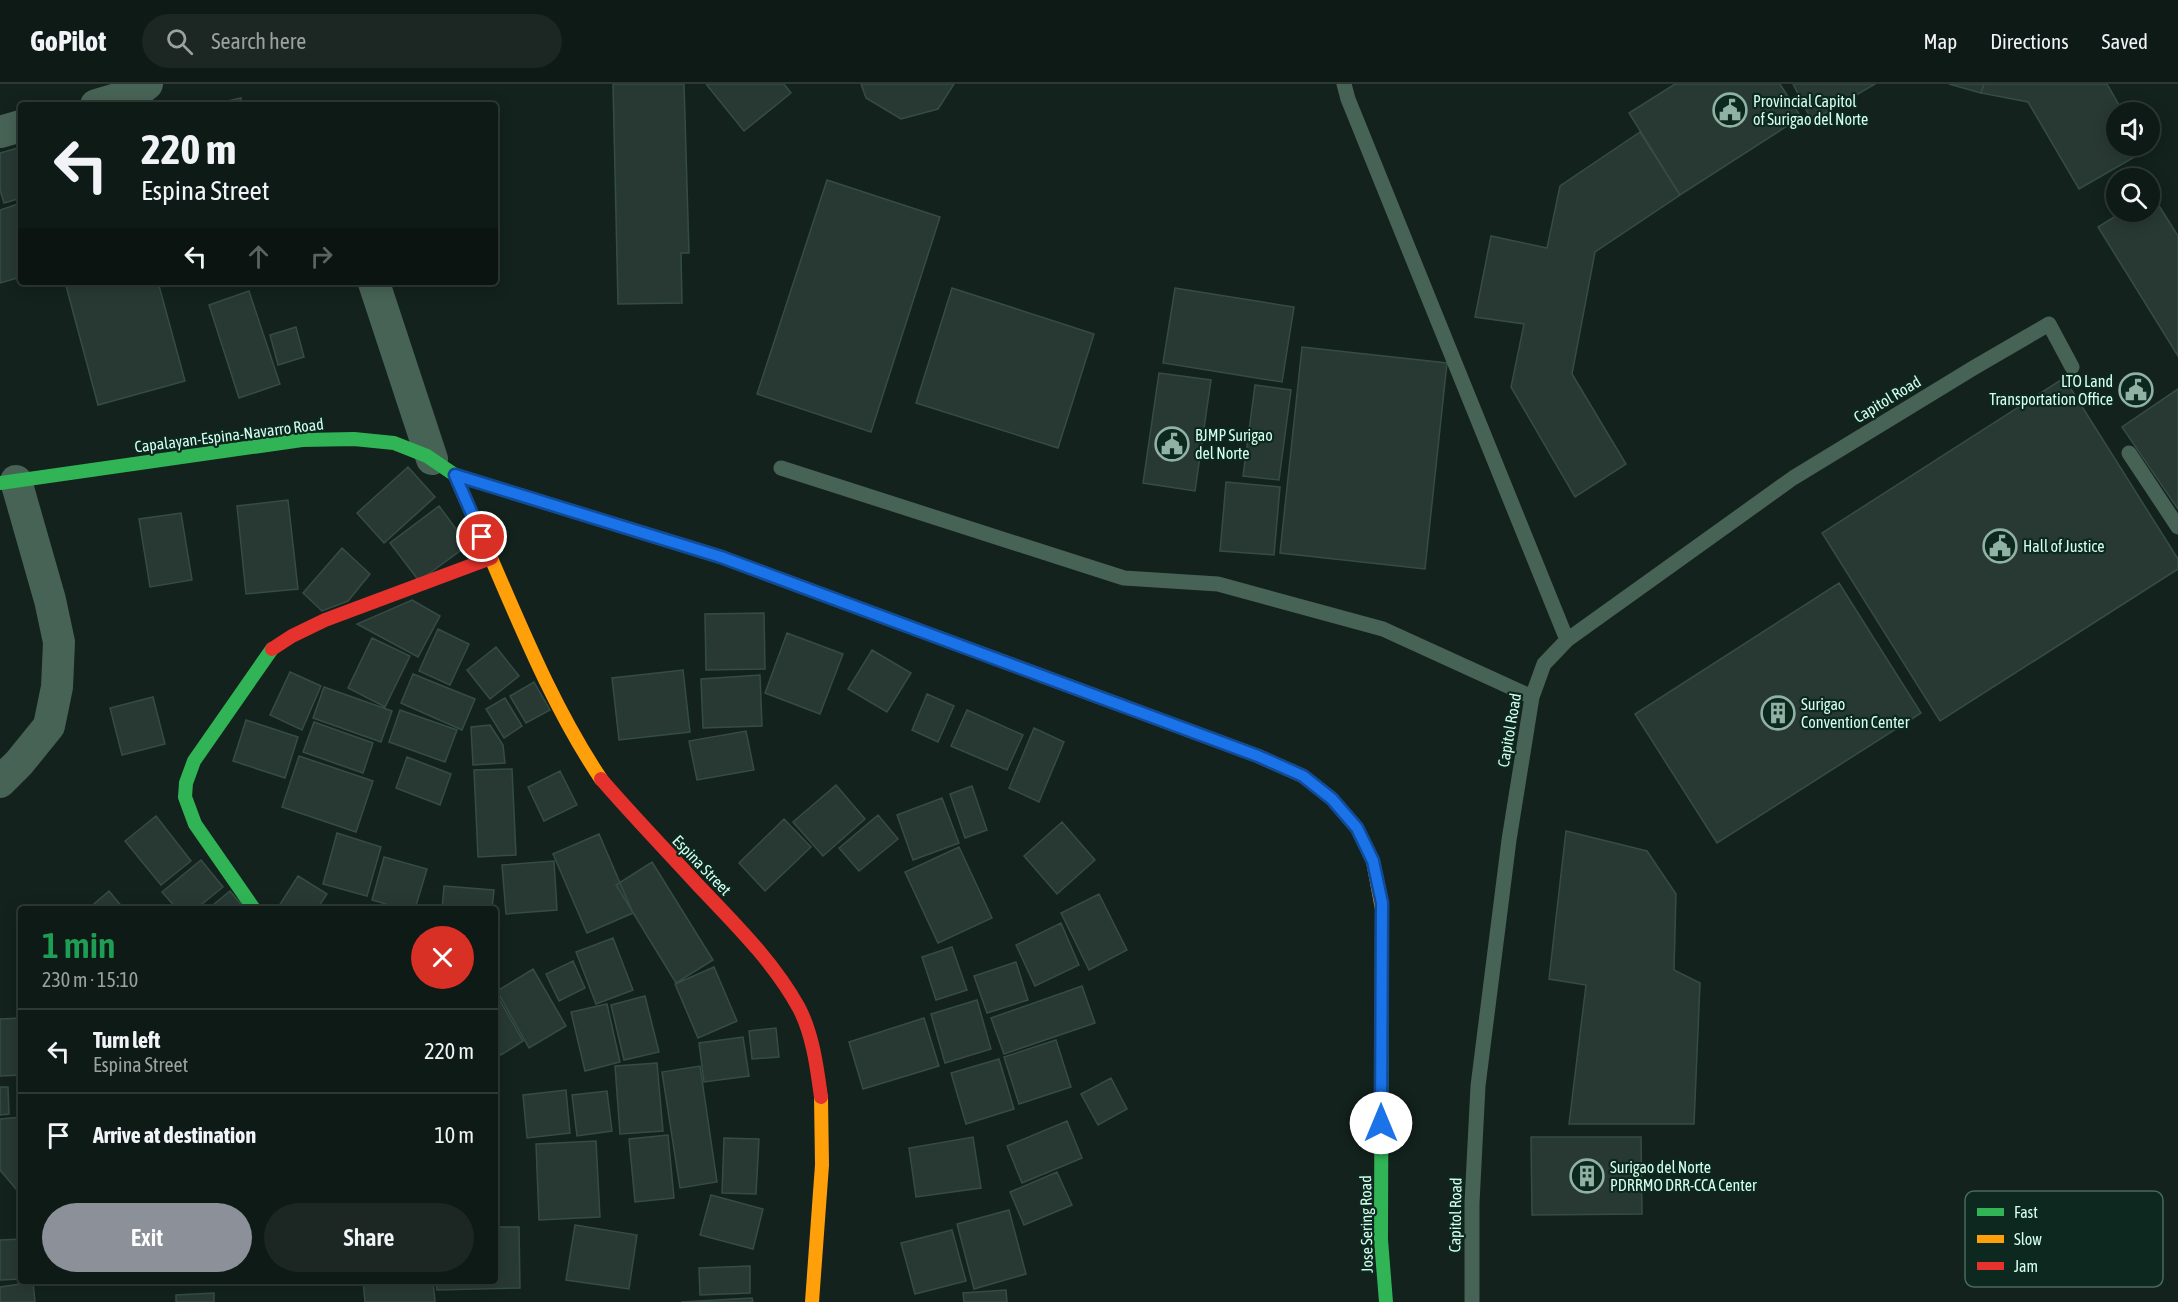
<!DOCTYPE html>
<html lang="en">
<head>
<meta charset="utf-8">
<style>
  :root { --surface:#0e1a16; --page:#1c2723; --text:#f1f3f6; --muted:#9ba1a1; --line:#2e3835; --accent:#8c9099 }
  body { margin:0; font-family:"Asap Condensed",sans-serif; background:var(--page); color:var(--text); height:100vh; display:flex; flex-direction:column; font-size:22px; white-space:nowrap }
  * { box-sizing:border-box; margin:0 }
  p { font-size:20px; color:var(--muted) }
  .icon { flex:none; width:33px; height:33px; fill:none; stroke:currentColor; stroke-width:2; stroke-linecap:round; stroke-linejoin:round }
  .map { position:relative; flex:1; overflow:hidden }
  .drawer { position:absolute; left:18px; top:822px; width:480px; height:378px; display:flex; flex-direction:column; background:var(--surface); border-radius:6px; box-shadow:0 3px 15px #0003,0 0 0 2px var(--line) }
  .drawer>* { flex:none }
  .banner { position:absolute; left:18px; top:18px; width:480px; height:183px; border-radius:6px; box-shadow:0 3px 15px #0003,0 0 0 2px var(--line); background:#0e1a16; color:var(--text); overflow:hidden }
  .tools { position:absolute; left:2106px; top:18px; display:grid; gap:12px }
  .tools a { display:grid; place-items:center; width:54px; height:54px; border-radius:50%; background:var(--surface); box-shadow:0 3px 15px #0003,0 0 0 2px var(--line); font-size:30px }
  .pin { position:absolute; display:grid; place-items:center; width:51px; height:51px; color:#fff; margin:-26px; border:3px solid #fff; border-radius:50%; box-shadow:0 2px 6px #0007 }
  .me { position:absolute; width:66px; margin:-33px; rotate:0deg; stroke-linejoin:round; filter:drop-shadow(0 0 4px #0008) }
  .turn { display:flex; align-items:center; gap:21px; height:126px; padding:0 24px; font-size:27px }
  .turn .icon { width:78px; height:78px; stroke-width:2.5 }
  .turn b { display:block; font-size:42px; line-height:51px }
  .lanes { display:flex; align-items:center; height:57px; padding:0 24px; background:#0003; justify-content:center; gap:30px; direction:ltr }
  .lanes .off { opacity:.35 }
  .round { display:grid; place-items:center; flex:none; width:63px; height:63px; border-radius:32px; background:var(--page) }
  .summary { display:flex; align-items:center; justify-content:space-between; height:102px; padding:0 24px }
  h1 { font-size:36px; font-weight:600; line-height:45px; color:#1e9e55 }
  .button { display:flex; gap:12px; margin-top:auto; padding:12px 24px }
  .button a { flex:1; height:69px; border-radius:36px; background:var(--accent); color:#fff; font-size:24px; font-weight:600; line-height:69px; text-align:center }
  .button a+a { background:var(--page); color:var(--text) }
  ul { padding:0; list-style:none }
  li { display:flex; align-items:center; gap:18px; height:84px; padding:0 24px; border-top:2px solid var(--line) }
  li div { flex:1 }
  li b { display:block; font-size:22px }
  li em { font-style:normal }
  header { display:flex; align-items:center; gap:36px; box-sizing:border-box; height:84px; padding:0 30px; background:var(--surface); border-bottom:2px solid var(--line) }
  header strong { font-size:28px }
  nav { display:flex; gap:33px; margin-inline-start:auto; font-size:21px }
  .search { width:420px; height:54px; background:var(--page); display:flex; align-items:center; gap:15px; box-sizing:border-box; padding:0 21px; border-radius:33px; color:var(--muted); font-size:22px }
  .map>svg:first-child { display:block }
  .building { fill:#283934; stroke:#354c45; stroke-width:1.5 }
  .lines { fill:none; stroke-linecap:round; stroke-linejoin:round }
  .lane { stroke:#476356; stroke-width:15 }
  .street { stroke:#476356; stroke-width:32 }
  .fast { stroke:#30b455; stroke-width:14 }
  .slow { stroke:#ff9f0a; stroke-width:14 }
  .jam { stroke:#e5322d; stroke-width:14 }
  .route-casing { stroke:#114b97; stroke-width:15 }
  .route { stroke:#1a73e8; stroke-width:10 }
  .labels { text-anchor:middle; stroke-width:4.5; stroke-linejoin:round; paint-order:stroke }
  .poi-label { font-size:16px; fill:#d4ffee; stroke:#0d281f; text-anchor:start }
  .street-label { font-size:16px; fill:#d4ffee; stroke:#0d281f }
  .key { fill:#0d281f; stroke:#49685d; stroke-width:1.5 }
  .key-label { font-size:16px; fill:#d4ffee }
</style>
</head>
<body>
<header>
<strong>GoPilot</strong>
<div class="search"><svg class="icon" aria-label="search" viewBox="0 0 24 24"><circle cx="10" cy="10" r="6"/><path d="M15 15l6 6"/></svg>Search here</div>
<nav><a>Map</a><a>Directions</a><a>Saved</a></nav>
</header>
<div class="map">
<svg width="2178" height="1218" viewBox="0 0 2178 1218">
  <rect width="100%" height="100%" fill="#13221d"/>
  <path class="building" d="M613,0H684L689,169H681L682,219L618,220Z
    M706,0H784L791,9L744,47Z
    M861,0H954L938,25L901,35L866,14Z
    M1675,0H1780L1801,33L1680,111L1629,29Z
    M1793,0H1875L1812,37Z
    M1949,0H1984L1981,9Z
    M1984,0H2107L2123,28H2116V62H2142L2145,67L2079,105L2028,18L1981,9Z
    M241,14L242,21H211Z
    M1640,48L1680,111L1595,168L1572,290L1626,380L1575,413L1511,303L1524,240L1475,233L1491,152L1547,164L1560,102Z
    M21,63V114L4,119L0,106V69Z
    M827,96L940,133L871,348L757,310Z
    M2151,109L2178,152V272L2098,143L2122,128H2150V110Z
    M21,119V193L0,199V126Z
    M65,198H158L185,297L98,321Z
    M952,204L1094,250L1058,364L916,319Z
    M1175,204L1294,223L1282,298L1163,279Z
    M249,207L280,300L239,314L209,221Z
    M296,243L304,273L278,281L270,251Z
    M1302,263L1447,279L1425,485L1280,469Z
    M1159,289L1211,296L1195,407L1143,399Z
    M2064,294L2178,475V485L1940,637L1822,449Z
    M1255,301L1291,306L1279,396L1243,392Z
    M2178,305V425L2122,343Z
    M408,383L435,413L384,459L357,429Z
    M1226,398L1280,403L1274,471L1220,467Z
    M288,416L298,505L246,510L237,422Z
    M439,422L468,461L419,497L390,459Z
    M181,429L192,496L150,503L139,435Z
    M342,464L370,490L348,517L322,527L303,509Z
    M1839,499L1921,629L1717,759L1635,630Z
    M412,516L440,532L418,573L357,540Z
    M764,529L765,585L706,586L705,530Z
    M438,545L469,560L450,601L419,587Z
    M787,549L843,570L820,630L765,609Z
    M372,554L410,572L385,623L348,604Z
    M496,563L519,592L490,615L467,586Z
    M872,566L911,589L887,628L848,605Z
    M683,586L690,648L619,656L612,594Z
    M290,588L321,602L302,646L270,631Z
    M413,590L475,615L462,646L401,619Z
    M760,591L762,642L703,644L701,595Z
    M534,598L550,626L526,639L510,612Z
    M324,603L392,627L381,658L313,634Z
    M927,610L954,622L938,658L912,646Z
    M153,613L165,660L122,671L110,624Z
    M505,614L522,642L504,654L486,625Z
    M400,626L457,646L445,678L389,658Z
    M967,626L1023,651L1007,686L951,662Z
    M246,636L298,653L285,694L233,677Z
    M314,638L373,659L363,689L303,668Z
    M490,641L503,661L505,679L473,681L471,643Z
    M1034,644L1064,658L1039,718L1009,704Z
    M746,647L754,686L697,696L689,657Z
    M299,672L373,697L356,748L282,723Z
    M407,673L451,690L440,721L396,704Z
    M512,685L516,771L478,773L474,686Z
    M560,687L577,721L544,737L528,703Z
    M836,701L865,735L823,772L793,738Z
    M972,702L987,746L965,754L950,710Z
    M942,714L959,759L913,776L897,731Z
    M878,731L898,755L859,787L839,764Z
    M156,732L191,777L161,801L125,757Z
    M784,735L811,763L765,807L739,779Z
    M1062,738L1095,776L1057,810L1024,772Z
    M1566,747L1647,767L1676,810L1674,886L1700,899L1694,1040H1569L1586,901L1549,895Z
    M337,749L381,763L367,812L323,800Z
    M599,750L633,829L587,849L553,770Z
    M959,763L992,834L938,859L905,788Z
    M384,773L427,785L415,825H403L372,816Z
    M201,776L223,803L196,825H177L162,808Z
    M554,777L557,826L506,830L502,781Z
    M652,778L713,876L676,899L616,801Z
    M298,792L327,810L317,825H277Z
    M444,802L494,806L492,825H442Z
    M109,807L124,825H88Z
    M230,807L245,825H208Z
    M1099,810L1127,866L1089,886L1061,829Z
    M1061,839L1079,881L1035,902L1016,861Z
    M613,854L633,906L596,920L576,868Z
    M952,863L967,906L936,916L922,873Z
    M573,877L585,904L559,917L546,890Z
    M1016,878L1028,916L987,929L974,892Z
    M714,883L737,937L698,954L675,900Z
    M533,885L566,942L529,964L497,907Z
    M1082,902L1095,939L1004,970L991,934Z
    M645,912L659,968L624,976L611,921Z
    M498,913L523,957L501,971L495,960V915Z
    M977,916L991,965L945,979L931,930Z
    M607,920L620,978L585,987L571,928Z
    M21,934V991L0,992V935Z
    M924,934L939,982L863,1005L849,958Z
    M776,944L779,973L752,975L749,947Z
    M743,953L749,992L704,998L699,959Z
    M1056,956L1071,1003L1019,1020L1004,973Z
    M999,975L1014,1025L966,1040L951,989Z
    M657,979L663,1047L620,1050L615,982Z
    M700,982L717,1098L680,1104L662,988Z
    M1111,994L1127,1025L1098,1041L1081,1010Z
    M0,1003H8L9,1030L0,1031Z
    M566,1006L570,1049L527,1054L523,1011Z
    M607,1007L612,1047L577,1052L572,1011Z
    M21,1033V1105H16L0,1086V1035Z
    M1067,1037L1082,1074L1022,1099L1007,1062Z
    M668,1051L674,1114L635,1118L629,1055Z
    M973,1053L981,1104L916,1113L909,1064Z
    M1531,1053H1641L1642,1130L1532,1131Z
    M724,1054L759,1055L756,1110L722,1109Z
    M596,1057L600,1133L539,1136L536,1060Z
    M1057,1088L1072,1121L1024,1141L1010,1108Z
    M711,1111L763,1125L753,1165L700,1151Z
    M1009,1126L1026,1190L974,1205L957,1140Z
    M575,1141L637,1151L629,1205L566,1196Z
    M495,1143H519L520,1204L437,1206L436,1197H495Z
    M952,1146L966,1197L915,1210L901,1159Z
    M21,1155V1195L0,1196V1156Z
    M750,1182V1209L700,1211L699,1184Z
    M363,1197H433L435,1218H365Z
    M33,1198L35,1218H0V1203Z
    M1006,1206L1007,1218H964L963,1209Z
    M214,1209V1218H176V1211Z
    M752,1214L753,1218H681Z"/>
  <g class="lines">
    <path class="lane" d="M1344,0L1348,15L1567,556
      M2129,369L2178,443
      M781,384L1124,494L1218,500L1383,545L1532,613
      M1472,1218V1119L1478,1002L1509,756L1532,613L1544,580L1567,556L1793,394L1975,283L2049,240L2072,283"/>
    <path class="street" d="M96,21L134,10L147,0
      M0,48L21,42
      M374,199L432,375
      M0,698L19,679L49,642L57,603L59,558L50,516L16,397"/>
    <path class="fast" d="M455,391L721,473L994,574
      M0,399L302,356L354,355L394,359L427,372L455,391L484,458
      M254,825L195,740L185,713L186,699L194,677L272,565
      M1382,825L1381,1156L1386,1218"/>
    <path class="slow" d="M484,458C519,538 552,622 601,695
      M994,574L1258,672L1303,692L1332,715L1357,744L1373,777L1382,825
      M812,1218L822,1081L821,1013"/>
    <path class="jam" d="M272,565L292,552L325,536L491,474
      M601,695C632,731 665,765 697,800C734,839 773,877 799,924C813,951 817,984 821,1013"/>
  </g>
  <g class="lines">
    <defs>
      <path id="route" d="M482,453L455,391L721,473L1258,672L1303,692L1332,715L1357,744L1373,777L1382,819L1381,1039"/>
    </defs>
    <use href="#route" class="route-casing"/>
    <use href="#route" class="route"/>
  </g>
  <defs>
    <symbol id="civic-ring" viewBox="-11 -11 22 22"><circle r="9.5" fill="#0d281f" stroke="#90b2a5" stroke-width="1.5"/><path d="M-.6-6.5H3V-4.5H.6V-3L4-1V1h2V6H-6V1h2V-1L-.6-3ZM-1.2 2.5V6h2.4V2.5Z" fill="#90b2a5"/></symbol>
    <symbol id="building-ring" viewBox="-11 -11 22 22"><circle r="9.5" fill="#0d281f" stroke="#90b2a5" stroke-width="1.5"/><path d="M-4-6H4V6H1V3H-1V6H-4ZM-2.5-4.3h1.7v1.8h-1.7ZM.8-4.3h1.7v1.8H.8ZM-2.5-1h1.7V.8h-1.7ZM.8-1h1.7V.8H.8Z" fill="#90b2a5"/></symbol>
  </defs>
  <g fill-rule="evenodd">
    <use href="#civic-ring" x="1711" y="7" width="38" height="38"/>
    <use href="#civic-ring" x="2117" y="287" width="38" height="38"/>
    <use href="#civic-ring" x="1153" y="341" width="38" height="38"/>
    <use href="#civic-ring" x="1981" y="443" width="38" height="38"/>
    <use href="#building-ring" x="1759" y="610" width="38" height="38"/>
    <use href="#building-ring" x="1568" y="1073" width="38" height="38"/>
  </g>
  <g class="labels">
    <g class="poi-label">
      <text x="1753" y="23">Provincial Capitol<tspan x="1753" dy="18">of Surigao del Norte</tspan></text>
      <text x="2113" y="303" text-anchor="end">LTO Land<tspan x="2113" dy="18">Transportation Office</tspan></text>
      <text x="1195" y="357">BJMP Surigao<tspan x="1195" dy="18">del Norte</tspan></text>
      <text x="2023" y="468">Hall of Justice</text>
      <text x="1801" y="626">Surigao<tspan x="1801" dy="18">Convention Center</tspan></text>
      <text x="1610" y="1089">Surigao del Norte<tspan x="1610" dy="18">PDRRMO DRR-CCA Center</tspan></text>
    </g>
    <g class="street-label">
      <text transform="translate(1887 315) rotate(-31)" y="6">Capitol Road</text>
      <text transform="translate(229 351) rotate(-7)" y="6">Capalayan-Espina-Navarro Road</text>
      <text transform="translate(1509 646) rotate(-80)" y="6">Capitol Road</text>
      <text transform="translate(702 781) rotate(46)" y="6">Espina Street</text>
      <text transform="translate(1455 1131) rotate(-89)" y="6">Capitol Road</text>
      <text transform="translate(1366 1140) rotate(-91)" y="6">Jose Sering Road</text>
    </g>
  </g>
  <rect x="1965" y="1107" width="198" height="96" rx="9" class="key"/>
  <rect x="1977" y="1124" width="27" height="8" fill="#30b455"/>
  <rect x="1977" y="1151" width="27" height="8" fill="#ff9f0a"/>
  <rect x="1977" y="1178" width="27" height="8" fill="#e5322d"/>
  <g class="key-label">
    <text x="2014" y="1134">Fast</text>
    <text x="2014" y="1161">Slow</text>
    <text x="2014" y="1188">Jam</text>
  </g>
</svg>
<div class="tools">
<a><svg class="icon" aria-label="sound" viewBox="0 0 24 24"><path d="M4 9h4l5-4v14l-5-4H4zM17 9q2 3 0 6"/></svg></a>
<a><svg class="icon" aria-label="search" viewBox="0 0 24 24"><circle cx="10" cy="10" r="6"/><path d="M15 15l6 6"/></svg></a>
</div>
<div class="pin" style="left:482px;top:453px;background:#d93025"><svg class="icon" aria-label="arrive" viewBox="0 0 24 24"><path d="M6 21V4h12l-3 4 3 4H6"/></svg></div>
<svg class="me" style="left:1381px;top:1039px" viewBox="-20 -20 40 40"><circle r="19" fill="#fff"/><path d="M0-13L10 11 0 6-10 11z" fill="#1a73e8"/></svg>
<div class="banner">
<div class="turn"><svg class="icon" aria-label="left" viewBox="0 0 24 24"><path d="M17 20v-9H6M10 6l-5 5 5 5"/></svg><div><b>220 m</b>Espina Street</div></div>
<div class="lanes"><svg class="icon" aria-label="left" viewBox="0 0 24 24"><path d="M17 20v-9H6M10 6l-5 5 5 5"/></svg><svg class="icon off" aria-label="ahead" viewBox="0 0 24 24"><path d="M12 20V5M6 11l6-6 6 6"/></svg><svg class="icon off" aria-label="right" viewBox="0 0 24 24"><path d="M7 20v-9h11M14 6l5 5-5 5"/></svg></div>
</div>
<section class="drawer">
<div class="summary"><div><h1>1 min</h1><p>230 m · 15:10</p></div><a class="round" style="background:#d93025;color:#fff"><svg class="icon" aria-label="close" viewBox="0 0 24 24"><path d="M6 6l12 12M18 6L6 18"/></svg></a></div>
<ul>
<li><svg class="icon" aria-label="left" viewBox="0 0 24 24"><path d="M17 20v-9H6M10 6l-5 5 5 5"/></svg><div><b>Turn left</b><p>Espina Street</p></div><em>220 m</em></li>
<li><svg class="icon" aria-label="arrive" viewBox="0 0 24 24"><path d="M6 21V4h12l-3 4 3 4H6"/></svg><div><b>Arrive at destination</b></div><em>10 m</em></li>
</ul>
<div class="button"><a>Exit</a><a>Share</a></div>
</section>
</div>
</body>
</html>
